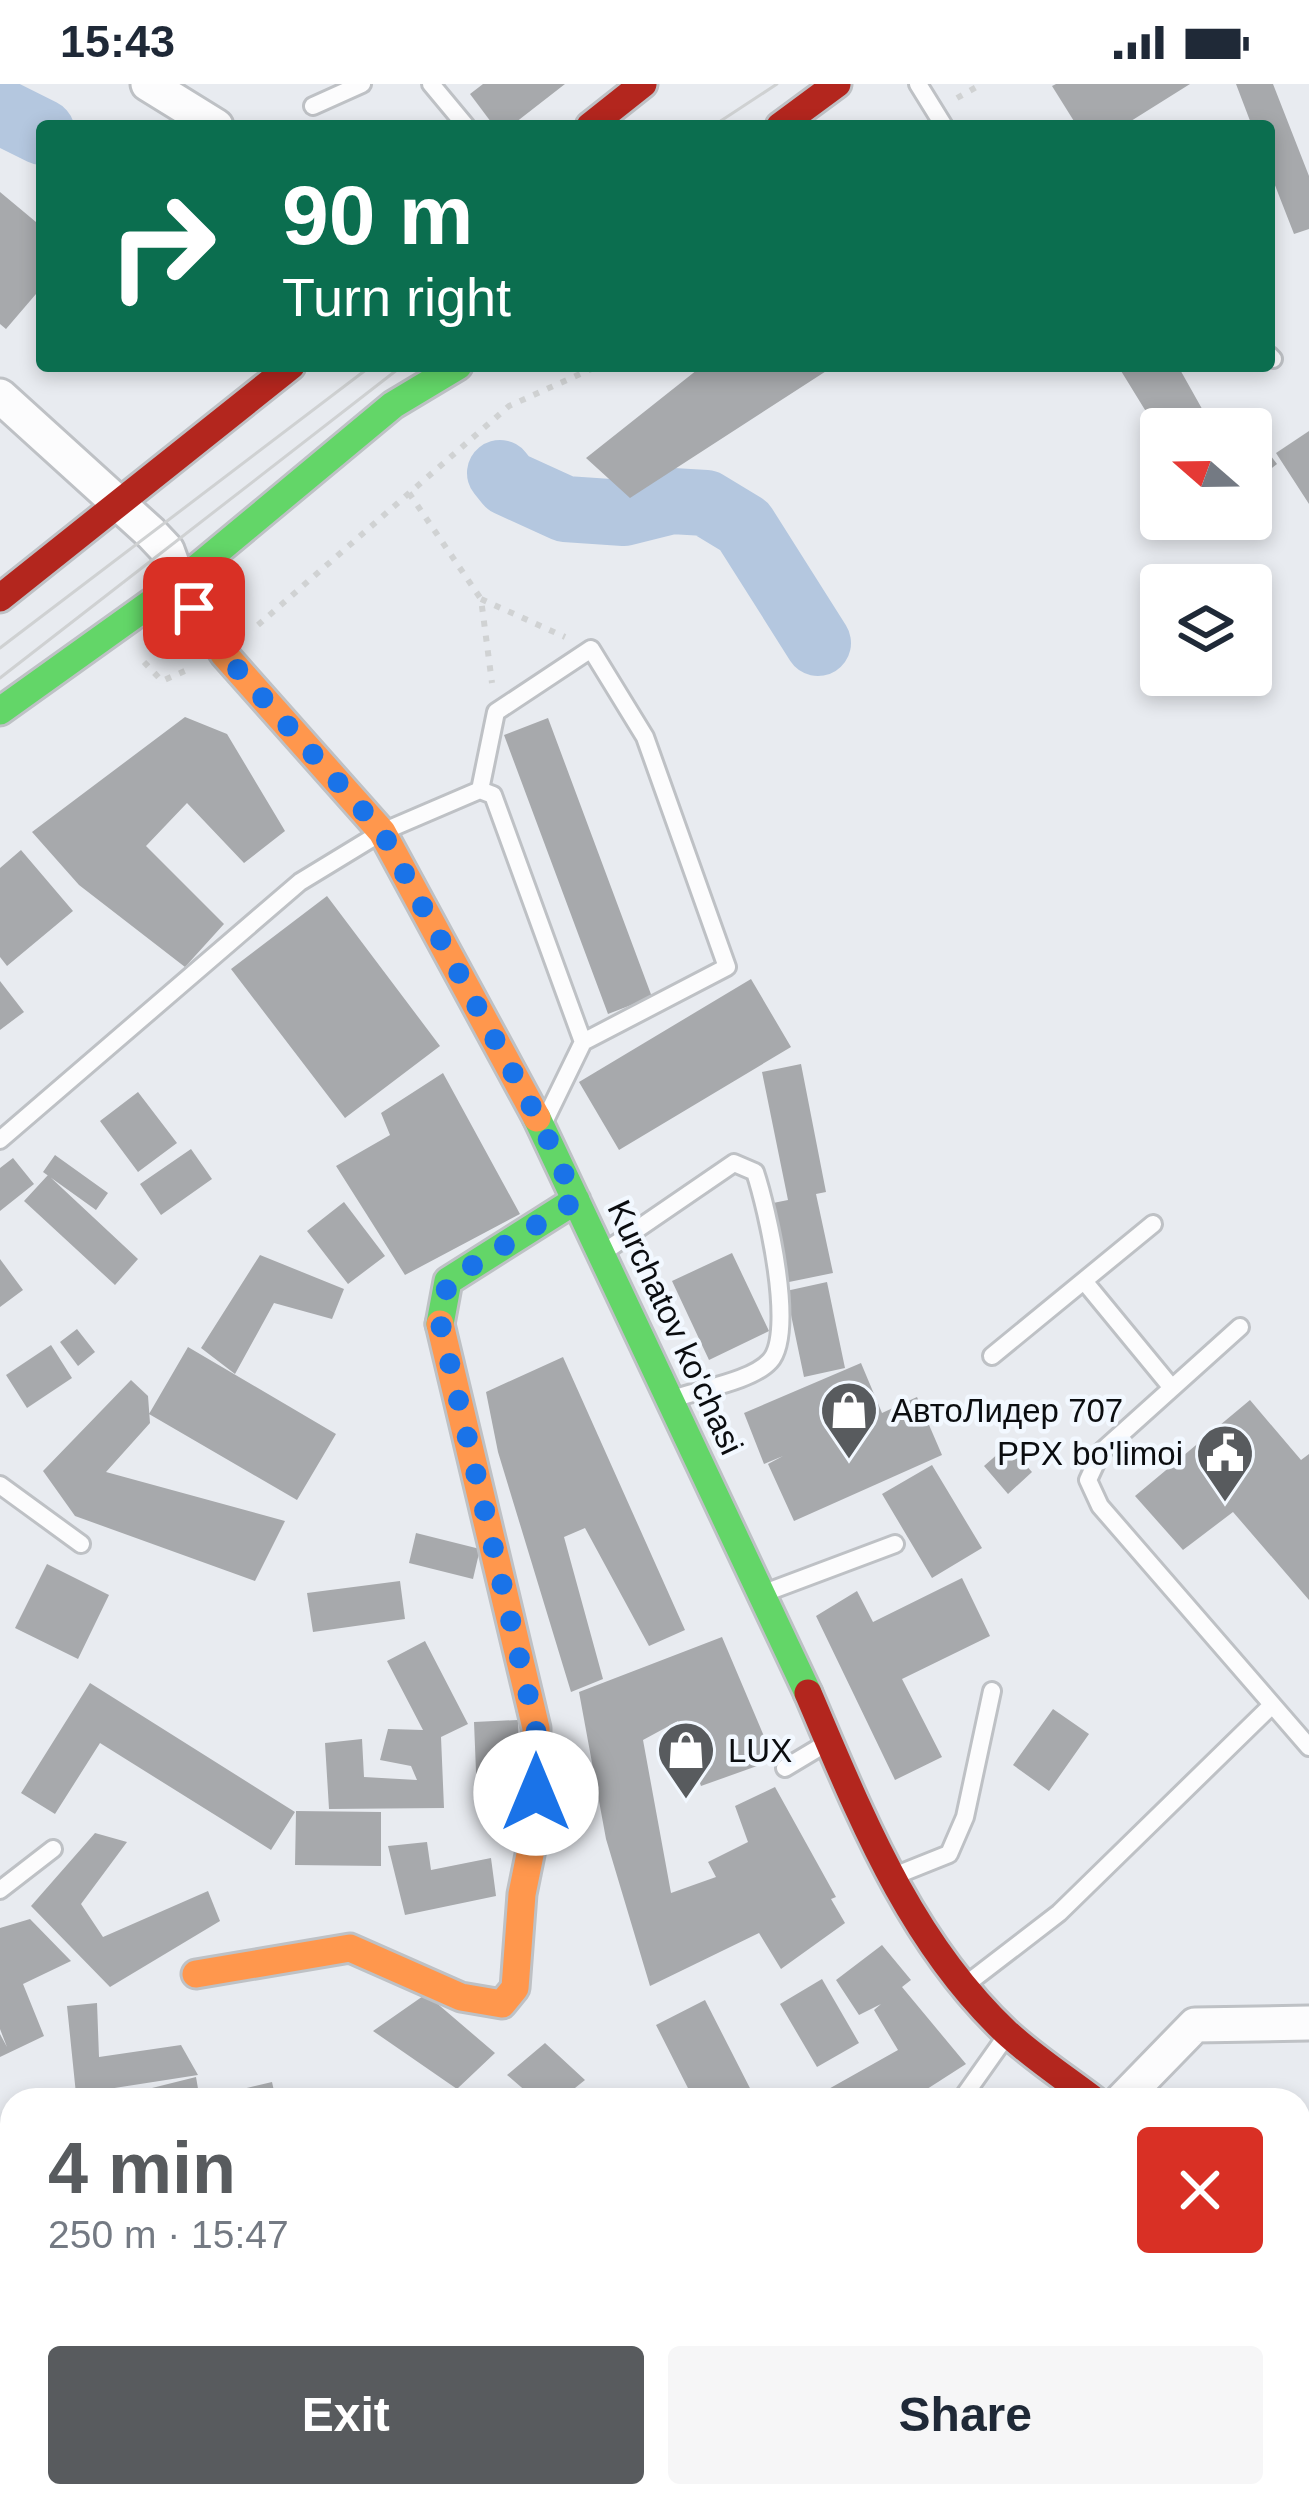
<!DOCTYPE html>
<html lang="en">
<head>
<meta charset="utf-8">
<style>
  :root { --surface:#fff; --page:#f6f6f7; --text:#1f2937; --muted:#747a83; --accent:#585b5e }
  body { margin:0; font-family:Helvetica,sans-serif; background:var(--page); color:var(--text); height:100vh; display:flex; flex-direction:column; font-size:45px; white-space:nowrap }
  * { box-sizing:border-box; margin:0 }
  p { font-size:39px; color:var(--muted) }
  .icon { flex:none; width:66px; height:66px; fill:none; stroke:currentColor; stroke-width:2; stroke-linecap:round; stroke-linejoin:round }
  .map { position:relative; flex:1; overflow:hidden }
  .side { position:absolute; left:0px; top:2004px; width:1311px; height:420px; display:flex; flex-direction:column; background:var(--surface); border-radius:36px 36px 0 0; box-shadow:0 6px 18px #0003 }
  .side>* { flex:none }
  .guide { position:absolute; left:36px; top:36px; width:1239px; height:252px; border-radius:12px; box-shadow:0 6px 18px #0003; background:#0b6e4f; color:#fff; overflow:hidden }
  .needle { width:78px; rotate:290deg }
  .fabs { position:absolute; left:1140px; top:324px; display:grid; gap:24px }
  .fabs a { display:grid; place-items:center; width:132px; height:132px; border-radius:12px; background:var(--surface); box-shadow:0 6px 18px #0003; font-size:60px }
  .pin { position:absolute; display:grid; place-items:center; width:102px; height:102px; color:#fff; margin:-51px; border-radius:24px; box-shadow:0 6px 18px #0006 }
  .me { position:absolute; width:132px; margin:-66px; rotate:0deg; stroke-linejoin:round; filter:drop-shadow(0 0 9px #0008) }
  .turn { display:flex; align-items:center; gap:42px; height:252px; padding:0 48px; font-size:54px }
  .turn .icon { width:156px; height:156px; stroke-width:2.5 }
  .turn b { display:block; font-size:84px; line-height:102px }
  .round { display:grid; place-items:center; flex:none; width:126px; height:126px; border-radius:12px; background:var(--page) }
  .headline { display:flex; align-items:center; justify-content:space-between; height:204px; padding:0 48px }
  h1 { font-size:72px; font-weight:700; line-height:90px; color:var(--accent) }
  .action { display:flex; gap:24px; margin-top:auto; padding:24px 48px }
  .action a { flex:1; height:138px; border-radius:12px; background:var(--accent); color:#fff; font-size:48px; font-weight:700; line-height:138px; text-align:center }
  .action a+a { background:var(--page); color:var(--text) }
  .status { display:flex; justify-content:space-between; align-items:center; height:84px; padding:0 60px; background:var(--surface); direction:ltr }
  .status svg { height:33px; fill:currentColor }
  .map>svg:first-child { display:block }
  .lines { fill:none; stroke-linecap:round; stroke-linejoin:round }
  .river { stroke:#b4c7df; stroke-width:66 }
  .building { fill:#a7a9ac }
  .lane-casing { stroke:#bec1c5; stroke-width:22 }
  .street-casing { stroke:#bec1c5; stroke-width:39 }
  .fast-casing { stroke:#bec1c5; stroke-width:33 }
  .slow-casing { stroke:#bec1c5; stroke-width:33 }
  .jam-casing { stroke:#bec1c5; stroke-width:33 }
  .path { stroke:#d0d2d3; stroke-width:6; stroke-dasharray:6 9; stroke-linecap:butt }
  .lane { stroke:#fcfcfd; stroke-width:16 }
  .street { stroke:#fcfcfd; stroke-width:33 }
  .fast { stroke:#63d668; stroke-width:27 }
  .slow { stroke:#ff974d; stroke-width:27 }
  .jam { stroke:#b3261e; stroke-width:27 }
  .tram { stroke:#cfd1d2; stroke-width:3 }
  .route { stroke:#1a73e8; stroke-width:21; stroke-dasharray:0 37.8 }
  .labels { text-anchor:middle; stroke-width:9; stroke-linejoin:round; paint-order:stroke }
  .street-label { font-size:33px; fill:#0b0d10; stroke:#f2f8ff }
  .poi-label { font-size:33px; fill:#0b0d10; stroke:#f2f8ff; text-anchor:start }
</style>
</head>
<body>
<div class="status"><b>15:43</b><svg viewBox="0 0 49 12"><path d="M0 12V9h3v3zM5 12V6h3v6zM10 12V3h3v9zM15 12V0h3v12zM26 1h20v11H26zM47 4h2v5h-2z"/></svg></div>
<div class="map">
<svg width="1309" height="2424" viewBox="0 0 1309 2424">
  <rect width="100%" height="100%" fill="#e8ebf0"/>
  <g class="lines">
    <path class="river" d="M0,27L42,48
      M500,389L508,399L565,425L624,429L672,417L706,419L744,442L818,559"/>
  </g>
  <path class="building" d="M483,0H565L511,42H494L470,10Z
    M1056,0H1190L1123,42H1077L1052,2Z
    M1236,0H1273L1309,92V145L1294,150L1269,86V42H1252Z
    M0,108L42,143V203L6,245L0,240Z
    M702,282H834L630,414L586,374Z
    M1118,282H1178L1210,339L1196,345H1161V352Z
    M1251,346L1277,380L1251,400Z
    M1309,347V420L1276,369Z
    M185,633L227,650L285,747L244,779L187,719L146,762L224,840L185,883L79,801L32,748Z
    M548,634L652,913L608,930L504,651Z
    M21,766L73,827L7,882L0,873V784Z
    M327,812L440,962L345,1034L231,885Z
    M751,895L791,963L619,1066L579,998Z
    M0,897L24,928L0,946Z
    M801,980L826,1108L816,1110L833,1189L789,1198L773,1119L788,1116L762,988Z
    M443,989L520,1130L405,1191L336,1082L390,1051L381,1029Z
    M138,1008L177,1059L138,1088L100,1037Z
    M191,1065L212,1095L161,1131L140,1100Z
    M55,1071L108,1109L96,1126L43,1088Z
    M13,1074L34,1100L0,1127V1084Z
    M48,1091L138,1175L115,1201L24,1117Z
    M344,1118L385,1172L348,1200L307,1147Z
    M732,1169L769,1247L709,1276L672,1197Z
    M260,1171L344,1205L332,1235L274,1219L235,1290L201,1264Z
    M0,1175L23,1206L0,1223Z
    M827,1198L845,1284L804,1293L786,1207Z
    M77,1245L95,1268L78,1282L60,1258Z
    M51,1261L72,1294L27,1324L6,1291Z
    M188,1263L336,1350L297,1416L149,1330Z
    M563,1273L685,1546L649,1562L585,1444L564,1453L603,1595L571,1608L498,1368L486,1308Z
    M861,1279L882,1329L917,1313L942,1371L794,1437L768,1380L783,1372L764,1380L744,1329Z
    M131,1296L148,1312L150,1339L106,1388L285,1437L255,1497L75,1432L43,1387Z
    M1250,1316L1301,1376L1309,1370V1516L1233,1428L1183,1466L1135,1412Z
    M1008,1361L1032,1388L1008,1410L984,1382Z
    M932,1381L982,1464L932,1494L882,1410Z
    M416,1449L480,1465L473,1495L409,1479Z
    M47,1480L109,1511L78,1575L15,1544Z
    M962,1494L990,1552L902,1595L942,1673L895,1696L816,1532L857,1507L873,1538Z
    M400,1497L405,1535L313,1548L307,1509Z
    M722,1553L774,1676L701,1702L678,1637L643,1656L671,1809L716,1793L708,1778L748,1758L735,1722L775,1703L836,1813L831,1815L845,1839L781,1885L759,1849L650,1902L606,1755L579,1608Z
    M425,1557L468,1640L441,1653L444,1724L329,1725L325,1659L362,1655L364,1693L417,1696L411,1682L380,1676L388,1645L423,1646L387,1577Z
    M90,1599L295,1728L271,1766L100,1659L55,1730L21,1709Z
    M1053,1625L1089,1650L1049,1707L1013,1681Z
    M518,1636L521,1710L477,1712L474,1638Z
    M296,1727L381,1728V1782L295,1781Z
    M95,1749L127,1758L81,1820L103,1853L208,1807L220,1837L110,1903L31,1822Z
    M427,1758L431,1786L491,1774L496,1812L405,1831L388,1762Z
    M30,1835L71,1877L23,1900L44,1952L0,1973V1950L7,1963L0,1945V1844Z
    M882,1861L911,1896L902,1903L966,1980L910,2016H809L898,1966L874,1926L881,1920L859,1931L836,1896Z
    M822,1895L859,1959L817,1983L780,1920Z
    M426,1910L495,1969L457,2005L373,1947Z
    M705,1916L756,2016H694L656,1941Z
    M97,1919L99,1973L181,1961L198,1991L76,2010L67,1922Z
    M545,1959L585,1996L560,2016H536L507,1991Z
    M196,1993L200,2016H137L136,2008Z
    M272,1998L276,2016H205V2014Z
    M0,2080L12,2094V2122L0,2133Z
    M12,2249V2299L0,2287V2266Z
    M324,2412H382L365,2424H307Z
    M558,2412H590L598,2424H540Z
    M1044,2412H1117L1183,2424H1046Z"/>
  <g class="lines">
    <defs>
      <path id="lane" d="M431,0L466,42
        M918,0L944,42
        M313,22L362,0
        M1269,271L1273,275
        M480,706L496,628L591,565L645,653L727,883L583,958
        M0,1056L300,798L382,748L480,706L493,711L583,958L546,1034
        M604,1168L734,1079L755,1088C767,1124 796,1249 770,1277C752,1297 701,1305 676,1314
        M1084,1197L1172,1304
        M1240,1243L1101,1368L1088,1396L1100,1422L1309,1663
        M992,1272L1153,1140
        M0,1401L81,1460
        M767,1508L895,1460
        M785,1684L825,1660
        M894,1792L949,1770L965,1733L992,1607
        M0,1806L53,1765
        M964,1902L1059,1829L1272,1621
        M961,2016L1007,1951
        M275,2412L284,2424
        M31,2424L59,2412"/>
      <path id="street" d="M148,0L216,42
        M0,312L151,449L167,466L179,499
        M1122,2016L1195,1941L1309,1939"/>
      <path id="fast" d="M0,627L179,499L393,321L458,282
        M537,1034L808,1609
        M440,1240L448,1197L576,1116
        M1299,2112L1309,2117"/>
      <path id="slow" d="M179,499L224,570L382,748L537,1034
        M196,1890L350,1864L461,1913L502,1920L515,1904L522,1810L536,1741V1644L440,1240"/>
      <path id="jam" d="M590,42L643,0
        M780,42L837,0
        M0,514L291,282
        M808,1609C860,1730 908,1855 1006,1948C1033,1973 1065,1994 1094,2016"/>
    </defs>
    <use href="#lane" class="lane-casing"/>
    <use href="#street" class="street-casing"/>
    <use href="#fast" class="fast-casing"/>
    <use href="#slow" class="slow-casing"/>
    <use href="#jam" class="jam-casing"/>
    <path class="path" d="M957,14L982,0
      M409,409L481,515L492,599
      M481,515L565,553
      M258,541L509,322L598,282
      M144,578L162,597L187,586"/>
    <use href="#lane" class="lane"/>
    <use href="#street" class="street"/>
    <use href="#fast" class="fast"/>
    <use href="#slow" class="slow"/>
    <use href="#jam" class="jam"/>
    <path class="tram" d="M713,42L777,0
      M0,564L371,282
      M0,594L402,282"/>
  </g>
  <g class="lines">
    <path class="route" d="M194,524L224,570L382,748L542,1042L576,1116L448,1197L440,1238L536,1644V1709"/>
  </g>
  <defs>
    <symbol id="shop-pin" viewBox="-11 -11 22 30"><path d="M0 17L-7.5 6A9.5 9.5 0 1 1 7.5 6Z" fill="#585b5e" stroke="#f2f8ff"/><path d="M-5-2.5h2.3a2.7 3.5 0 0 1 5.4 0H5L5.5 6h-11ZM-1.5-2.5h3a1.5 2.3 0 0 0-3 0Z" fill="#fff"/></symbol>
    <symbol id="civic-pin" viewBox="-11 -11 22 30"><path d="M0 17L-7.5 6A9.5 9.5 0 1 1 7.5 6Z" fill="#585b5e" stroke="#f2f8ff"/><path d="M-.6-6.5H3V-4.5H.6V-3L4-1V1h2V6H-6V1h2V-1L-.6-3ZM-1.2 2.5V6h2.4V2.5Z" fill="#fff"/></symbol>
  </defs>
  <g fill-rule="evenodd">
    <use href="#shop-pin" x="816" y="1293" width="66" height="90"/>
    <use href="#civic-pin" x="1192" y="1336" width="66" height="90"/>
    <use href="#shop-pin" x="653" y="1633" width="66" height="90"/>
  </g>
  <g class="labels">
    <g class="street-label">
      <text transform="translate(676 1243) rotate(65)" y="12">Kurchatov ko'chasi</text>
    </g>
    <g class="poi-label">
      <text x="891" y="1338">АвтоЛидер 707</text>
      <text x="1183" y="1381" text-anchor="end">PPX bo'limoi</text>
      <text x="728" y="1678">LUX</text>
    </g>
  </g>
</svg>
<div class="fabs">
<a><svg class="needle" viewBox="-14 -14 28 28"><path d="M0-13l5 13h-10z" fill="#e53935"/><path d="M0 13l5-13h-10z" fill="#747a83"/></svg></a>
<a><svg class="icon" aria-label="layers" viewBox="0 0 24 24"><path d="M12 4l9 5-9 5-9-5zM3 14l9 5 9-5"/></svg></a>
</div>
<div class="pin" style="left:194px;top:524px;background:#d93025"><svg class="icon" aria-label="arrive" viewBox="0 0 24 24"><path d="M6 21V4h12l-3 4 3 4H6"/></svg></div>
<svg class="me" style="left:536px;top:1709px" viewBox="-20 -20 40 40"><circle r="19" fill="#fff"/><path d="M0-13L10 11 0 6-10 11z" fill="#1a73e8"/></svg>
<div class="guide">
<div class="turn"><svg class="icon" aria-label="right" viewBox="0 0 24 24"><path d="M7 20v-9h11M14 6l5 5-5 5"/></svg><div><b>90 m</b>Turn right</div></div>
</div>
<section class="side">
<div class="headline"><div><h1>4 min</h1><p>250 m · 15:47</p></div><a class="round" style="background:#d93025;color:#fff"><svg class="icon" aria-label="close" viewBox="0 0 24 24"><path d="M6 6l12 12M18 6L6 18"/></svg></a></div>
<div class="action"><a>Exit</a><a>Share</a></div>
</section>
</div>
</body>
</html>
